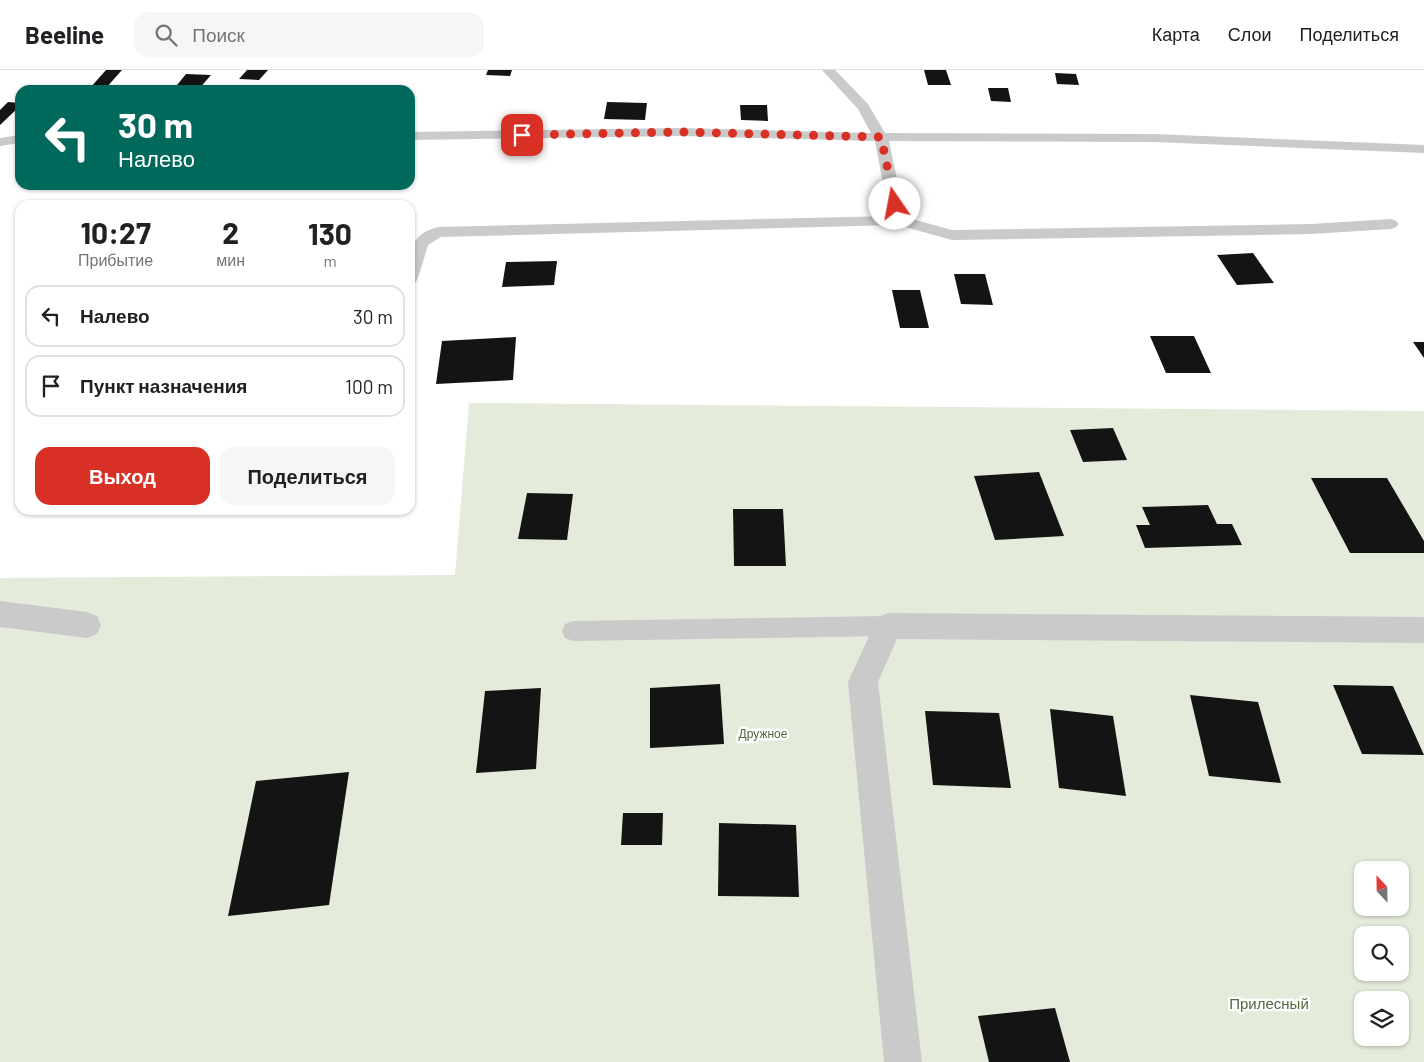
<!DOCTYPE html>
<html lang="ru">
<head>
<meta charset="utf-8">
<style>
  :root { --surface:#fff; --page:#f6f6f6; --text:#202124; --muted:#757577; --line:#e0e0e0; --accent:#d93025 }
  body { margin:0; font-family:Barlow,sans-serif; background:var(--page); color:var(--text); height:100vh; display:flex; flex-direction:column; font-size:19px; white-space:nowrap }
  * { box-sizing:border-box; margin:0 }
  p { font-size:16px; color:var(--muted) }
  .icon { flex:none; width:28px; height:28px; fill:none; stroke:currentColor; stroke-width:2; stroke-linecap:round; stroke-linejoin:round }
  .map { position:relative; flex:1; overflow:hidden }
  .side { position:absolute; left:15px; top:130px; width:400px; height:315px; display:flex; flex-direction:column; background:var(--surface); border-radius:15px; box-shadow:0 1px 4px #0004 }
  .side>* { flex:none }
  .banner { position:absolute; left:15px; top:15px; width:400px; height:105px; border-radius:15px; box-shadow:0 1px 4px #0004; background:#00695c; color:#fff; overflow:hidden }
  .needle { width:32px; rotate:338deg }
  .controls { position:absolute; left:1354px; top:791px; display:grid; gap:10px }
  .controls a { display:grid; place-items:center; width:55px; height:55px; border-radius:10px; background:var(--surface); box-shadow:0 1px 4px #0004; font-size:25px }
  .pin { position:absolute; display:grid; place-items:center; width:42px; height:42px; color:#fff; margin:-21px; border-radius:10px; box-shadow:0 2px 8px #0006 }
  .me { position:absolute; width:55px; margin:-28px; rotate:348deg; stroke-linejoin:round; filter:drop-shadow(0 0 4px #0008) }
  .turn { display:flex; align-items:center; gap:18px; height:105px; padding:0 20px; font-size:22px }
  .turn .icon { width:65px; height:65px; stroke-width:2.5 }
  .turn b { display:block; font-size:35px; line-height:42px }
  .eta { display:flex; justify-content:space-evenly; align-items:center; height:85px; text-align:center }
  .eta b { font-size:30px; font-weight:700; line-height:35px }
  .button { display:flex; gap:10px; margin-top:auto; padding:10px 20px }
  .button a { flex:1; height:58px; border-radius:15px; background:var(--accent); color:#fff; font-size:20px; font-weight:700; line-height:58px; text-align:center }
  .button a+a { background:var(--page); color:var(--text) }
  ul { padding:0; list-style:none }
  li { display:flex; align-items:center; gap:15px; height:62px; margin:0 10px 8px; padding:0 10px; border:2px solid var(--line); border-radius:15px }
  li div { flex:1 }
  li b { display:block; font-size:19px }
  li em { font-style:normal }
  header { display:flex; align-items:center; gap:30px; box-sizing:border-box; height:70px; padding:0 25px; background:var(--surface); border-bottom:1px solid var(--line) }
  header strong { font-size:24px }
  nav { display:flex; gap:28px; margin-inline-start:auto; font-size:18px }
  .search { width:350px; height:45px; background:var(--page); display:flex; align-items:center; gap:12px; box-sizing:border-box; padding:0 18px; border-radius:15px; color:var(--muted); font-size:19px }
  .map>svg:first-child { display:block }
  .green { fill:#e4ebdb; fill-rule:evenodd }
  .building { fill:#141414 }
  .lines { fill:none; stroke-linecap:round; stroke-linejoin:round }
  .lane { fill:#cacaca; fill-rule:evenodd }
  .street { fill:#cacaca; fill-rule:evenodd }
  .route { stroke:#d93025; stroke-width:9; stroke-dasharray:0 16.2 }
  .labels { text-anchor:middle; stroke-width:5; stroke-linejoin:round; paint-order:stroke }
  .park-label { font-size:12px; fill:#52683c; stroke:#fff }
  .near-park-label { font-size:15px; fill:#52683c; stroke:#fff }
</style>
</head>
<body>
<header>
<strong>Beeline</strong>
<div class="search"><svg class="icon" aria-label="search" viewBox="0 0 24 24"><circle cx="10" cy="10" r="6"/><path d="M15 15l6 6"/></svg>Поиск</div>
<nav><a>Карта</a><a>Слои</a><a>Поделиться</a></nav>
</header>
<div class="map">
<svg width="1424" height="992" viewBox="0 0 1424 992">
  <rect width="100%" height="100%" fill="#fff"/>
  <path class="green" d="M469,333L1424,341V992H0V508L455,505ZM1362,800H1400V838H1362ZM1362,865H1400V902H1362ZM1362,930H1400V968H1362Z"/>
  <path class="building" d="M106,0H122L106,18H90Z
    M247,0H268L259,10L239,9Z
    M488,0H512L510,6L486,5Z
    M924,0H946L951,15H928Z
    M1055,3L1076,4L1079,15L1057,14Z
    M186,4L211,5L198,20H173Z
    M988,18H1008L1011,32L991,31Z
    M8,32L20,33V36L0,55V40Z
    M607,32L647,33L645,50L604,49Z
    M740,35H767L768,51L741,50Z
    M1253,183L1274,213L1237,215L1217,185Z
    M557,191L554,215L502,217L506,192Z
    M954,204H985L993,235L961,234Z
    M892,220H920L929,258H900Z
    M1150,266H1194L1211,303H1166Z
    M516,267L513,310L436,314L442,271Z
    M1413,272H1424V288Z
    M1113,358L1127,390L1083,392L1070,360Z
    M1039,402L1064,466L995,470L974,406Z
    M1311,408H1387L1424,471V483H1350Z
    M527,423L573,424L567,470L518,469Z
    M1208,435L1217,454H1232L1242,475L1145,478L1136,455H1150L1142,437Z
    M733,439H783L786,496H734Z
    M720,614L724,674L650,678V618Z
    M1333,615L1393,616L1424,685L1362,684Z
    M541,618L536,699L476,703L485,621Z
    M1190,625L1258,632L1281,713L1209,706Z
    M1050,639L1113,646L1126,726L1059,718Z
    M925,641L999,643L1011,718L933,715Z
    M349,702L329,835L228,846L256,711Z
    M623,743H663L662,775H621Z
    M719,753L796,755L799,827L718,826Z
    M1055,938L1070,992H989L978,946Z"/>
  <g class="lines">
    <path class="lane" d="M822,0H835L868,34L885,63L1153,64L1424,75V83L1153,72L889,71L905,147L952,160L1311,154L1391,149L1396,151L1399,154L1396,157L1391,159L1311,164L952,170L898,155L441,167L428,175L418,208L416,212L410,213C410,187 406,165 438,157L889,146L875,71L680,66L410,70V62L680,58L871,63L858,39Z
      M20,65V73L0,76V68Z
      M888,546L896,549L899,556L896,563L888,566L573,571L565,568L562,561L565,554L573,551Z"/>
    <path class="street" d="M0,531L87,542L97,546L101,555L97,564L87,568L0,557Z
      M888,543L1424,547V573L897,569L878,612L922,992H884L848,612L878,547Z"/>
  </g>
  <g class="lines">
    <path class="route" d="M522,65L680,62L881,67L895,134"/>
  </g>
  <g class="labels">
    <g class="park-label">
      <text x="763" y="668">Дружное</text>
    </g>
    <g class="near-park-label">
      <text x="1269" y="939">Прилесный</text>
    </g>
  </g>
</svg>
<div class="controls">
<a><svg class="needle" viewBox="-14 -14 28 28"><path d="M0-13l5 13h-10z" fill="#e53935"/><path d="M0 13l5-13h-10z" fill="#757577"/></svg></a>
<a><svg class="icon" aria-label="search" viewBox="0 0 24 24"><circle cx="10" cy="10" r="6"/><path d="M15 15l6 6"/></svg></a>
<a><svg class="icon" aria-label="layers" viewBox="0 0 24 24"><path d="M12 4l9 5-9 5-9-5zM3 14l9 5 9-5"/></svg></a>
</div>
<div class="pin" style="left:522px;top:65px;background:#d93025"><svg class="icon" aria-label="arrive" viewBox="0 0 24 24"><path d="M6 21V4h12l-3 4 3 4H6"/></svg></div>
<svg class="me" style="left:895px;top:134px" viewBox="-20 -20 40 40"><circle r="19" fill="#fff"/><path d="M0-13L10 11 0 6-10 11z" fill="#d93025"/></svg>
<div class="banner">
<div class="turn"><svg class="icon" aria-label="left" viewBox="0 0 24 24"><path d="M17 20v-9H6M10 6l-5 5 5 5"/></svg><div><b>30 m</b>Налево</div></div>
</div>
<section class="side">
<div class="eta">
<div><b>10:27</b><p>Прибытие</p></div>
<div><b>2</b><p>мин</p></div>
<div><b>130</b><p>m</p></div>
</div>
<ul>
<li><svg class="icon" aria-label="left" viewBox="0 0 24 24"><path d="M17 20v-9H6M10 6l-5 5 5 5"/></svg><div><b>Налево</b></div><em>30 m</em></li>
<li><svg class="icon" aria-label="arrive" viewBox="0 0 24 24"><path d="M6 21V4h12l-3 4 3 4H6"/></svg><div><b>Пункт назначения</b></div><em>100 m</em></li>
</ul>
<div class="button"><a>Выход</a><a>Поделиться</a></div>
</section>
</div>
</body>
</html>
